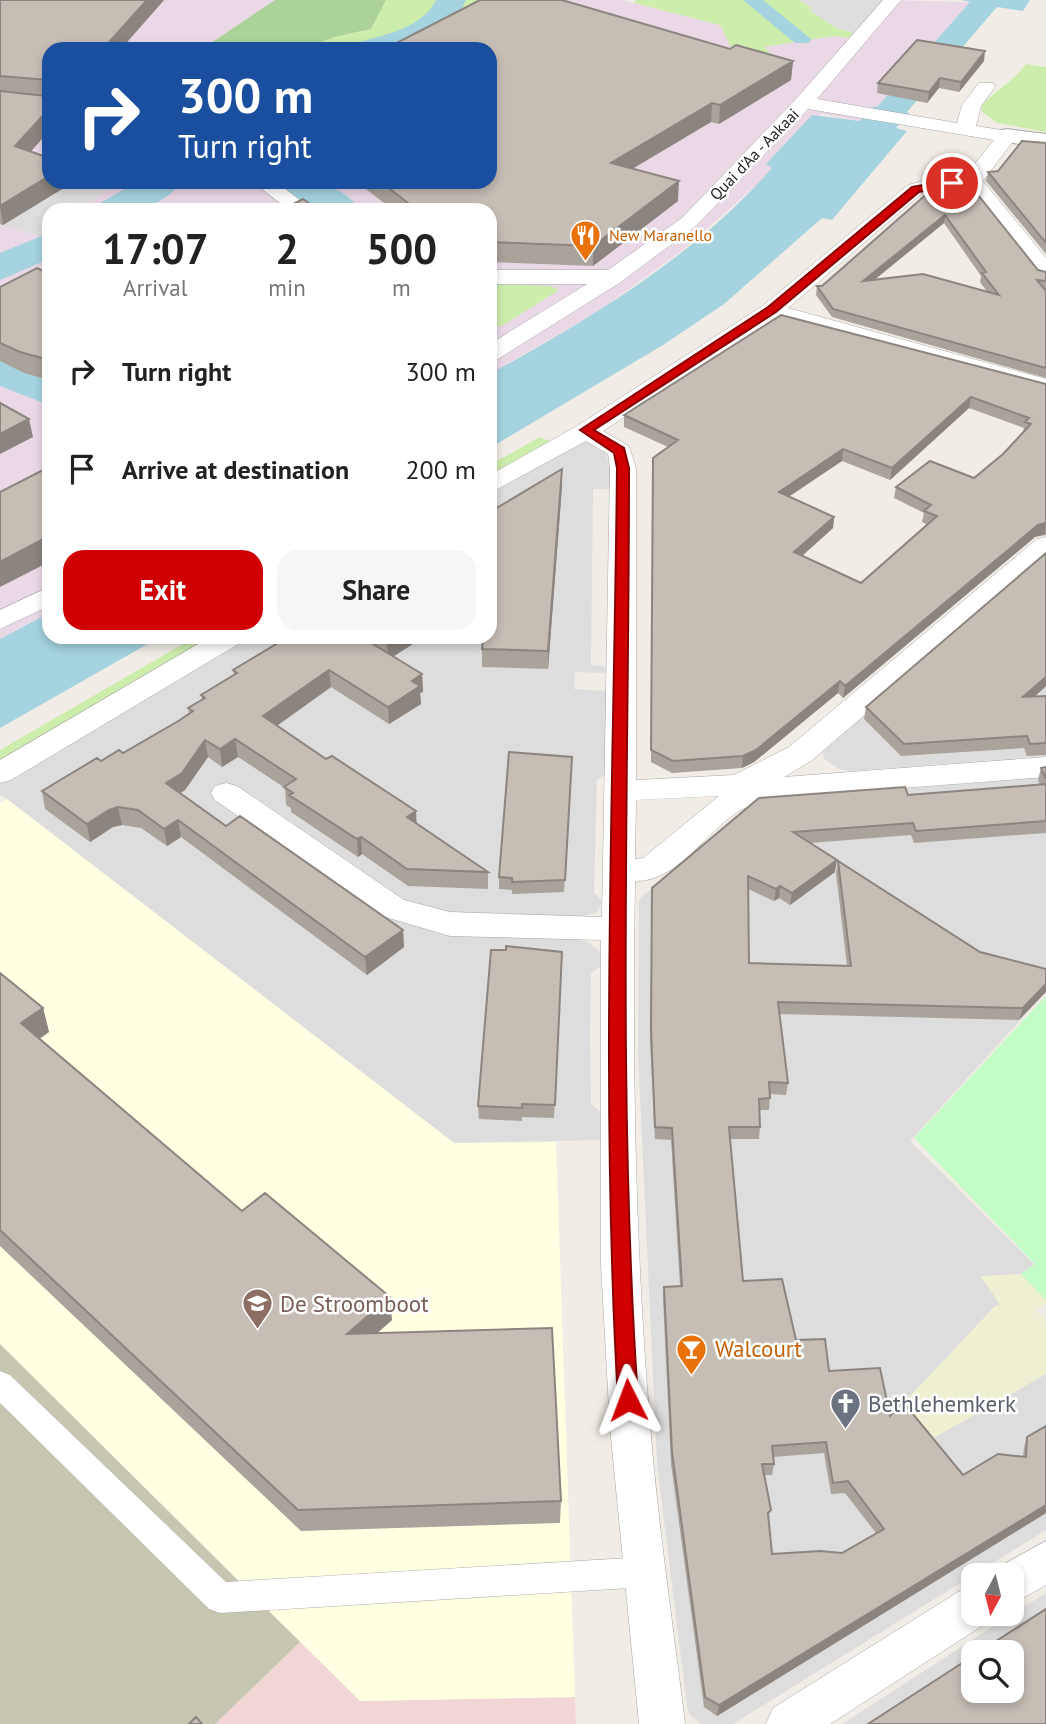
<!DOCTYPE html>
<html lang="en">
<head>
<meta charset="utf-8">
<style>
  :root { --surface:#fff; --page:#f6f6f6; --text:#222; --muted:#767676; --accent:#d00002 }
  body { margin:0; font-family:"PT Sans",sans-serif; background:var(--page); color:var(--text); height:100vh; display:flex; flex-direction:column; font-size:26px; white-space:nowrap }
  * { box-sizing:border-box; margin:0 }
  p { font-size:23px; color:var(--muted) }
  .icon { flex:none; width:38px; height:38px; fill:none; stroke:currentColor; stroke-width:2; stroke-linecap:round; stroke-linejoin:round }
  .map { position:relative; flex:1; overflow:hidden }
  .details { position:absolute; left:42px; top:203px; width:455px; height:441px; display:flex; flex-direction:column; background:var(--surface); border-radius:21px; box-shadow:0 4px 10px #0003 }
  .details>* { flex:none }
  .top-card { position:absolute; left:42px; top:42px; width:455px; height:147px; border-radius:21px; box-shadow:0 4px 10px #0003; background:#1a4fa0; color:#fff; overflow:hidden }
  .needle { width:46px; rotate:187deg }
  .buttons { position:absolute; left:961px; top:1563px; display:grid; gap:14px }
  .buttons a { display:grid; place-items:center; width:63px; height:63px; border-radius:14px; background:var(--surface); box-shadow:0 4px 10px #0003; font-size:35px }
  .pin { position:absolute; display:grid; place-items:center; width:60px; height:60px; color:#fff; margin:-30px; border:4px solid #fff; border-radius:50%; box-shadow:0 2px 7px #0007 }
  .me { position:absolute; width:77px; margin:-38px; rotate:357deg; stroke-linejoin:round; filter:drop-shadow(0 0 5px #0008) }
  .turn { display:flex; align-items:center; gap:24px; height:147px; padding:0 21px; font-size:32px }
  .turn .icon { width:91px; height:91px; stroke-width:2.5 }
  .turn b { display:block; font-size:49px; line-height:60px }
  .eta { display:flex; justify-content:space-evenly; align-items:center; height:119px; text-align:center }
  .eta b { font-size:42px; font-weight:700; line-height:49px }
  .action { display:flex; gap:14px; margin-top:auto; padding:14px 21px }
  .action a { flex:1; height:80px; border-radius:21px; background:var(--accent); color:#fff; font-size:28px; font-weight:700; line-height:80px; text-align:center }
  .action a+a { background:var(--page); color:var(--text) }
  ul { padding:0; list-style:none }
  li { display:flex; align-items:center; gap:21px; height:98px; padding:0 21px }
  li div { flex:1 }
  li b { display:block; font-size:26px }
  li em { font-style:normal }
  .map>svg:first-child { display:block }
  .residential { fill:#dedddd; fill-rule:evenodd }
  .commercial { fill:#f2d6d5 }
  .industrial { fill:#ead8e7 }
  .education { fill:#ffffe1 }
  .construction { fill:#c6c6b1 }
  .farmland { fill:#eef0d1 }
  .grass { fill:#ccedab }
  .forest { fill:#abd299 }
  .park { fill:#c3fcc7 }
  .water { fill:#a5d3e0 }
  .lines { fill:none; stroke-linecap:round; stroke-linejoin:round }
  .canal { fill:#a5d3e0; fill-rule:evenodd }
  .river { fill:#a5d3e0; fill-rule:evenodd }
  .pedestrian-casing { stroke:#a7a7a7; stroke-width:1 }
  .minor-casing { stroke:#a7a7a7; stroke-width:1 }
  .tertiary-casing { stroke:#a7a7a7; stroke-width:2 }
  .pedestrian { fill:#fff; fill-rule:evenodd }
  .minor { fill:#fff; fill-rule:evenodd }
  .tertiary { fill:#fff; fill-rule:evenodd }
  .wall { fill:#aaa39c; fill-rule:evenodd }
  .shaded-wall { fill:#8b847f }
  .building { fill:#c6bdb5; stroke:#8b847f; stroke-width:2; fill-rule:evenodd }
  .route { fill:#d00002; stroke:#870001; stroke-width:2 }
  .labels { text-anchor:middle; stroke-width:5; stroke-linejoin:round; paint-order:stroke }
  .far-street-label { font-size:16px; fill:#202020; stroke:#fff }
  .far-food-label { font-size:16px; fill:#c56008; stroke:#fff; text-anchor:start }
  .near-education-label { font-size:23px; fill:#785e54; stroke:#fff; text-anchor:start }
  .near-food-label { font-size:23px; fill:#c56008; stroke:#fff; text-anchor:start }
  .near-worship-label { font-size:23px; fill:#5b616d; stroke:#fff; text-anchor:start }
</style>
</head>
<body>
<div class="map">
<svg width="1046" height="1724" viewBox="0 0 1046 1724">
  <rect width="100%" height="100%" fill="#f1ede6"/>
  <path class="residential" d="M800,0H883L853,33L836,28L808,10L812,8Z
    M49,182H121L77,210H49V231L38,236L0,225V186Z
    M577,440L593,441L604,449L613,474L612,489H593L591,665L611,667L604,673L575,672L574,689L605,691L610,696L606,774L597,780L594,893L603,901L597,912L581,917L563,938L586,941L602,953L600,967L591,973L590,1037L591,1104L602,1113V1140L454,1143L0,794V781L241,637H490V491Z
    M1046,555V756L851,771L839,769L824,759L822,750Z
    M1046,777V992L910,1141L1035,1265L1021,1274L981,1277L1001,1305L925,1442L1046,1374V1530L733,1724H701L690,1715L687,1706L657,1464L638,1051L639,899L760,799Z
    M1046,1593V1724H842L1003,1620ZM973,1652H1012V1690H973Z"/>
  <path class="commercial" d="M300,1642L361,1701L575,1697L576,1724H215Z"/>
  <path class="industrial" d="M0,0H275L202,49H49V159L8,182Z
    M484,0H621L720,25L736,57H774L763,47L834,36L848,38L883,0L970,2L877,107L874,106L860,121L821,114L766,165L773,168L761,181L683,250L600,310L490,374V210H77L121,182H280L308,200L339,182H490V49Z
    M0,225L38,236L49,231V613L0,639Z"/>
  <path class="education" d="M7,799L454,1143L556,1142L575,1697L360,1701L0,1344V803Z"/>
  <path class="construction" d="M0,1344L300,1642L215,1724H0Z"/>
  <path class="farmland" d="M1021,1274L1046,1300V1303L1035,1310L1046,1322V1374L925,1443L897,1410L995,1306L1000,1305L981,1276Z"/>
  <path class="grass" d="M386,0H484L415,49H303L334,37L371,29Z
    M636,0H800L813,9L809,10L836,28L853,33L848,38L834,36L764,47L774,57H736L720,25L634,3Z
    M1026,64L1046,67V132L997,123L982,112V105C997,89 1014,81 1026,64Z
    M280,182H339L308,200Z
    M490,284L550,286L559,290L502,326L490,328Z
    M540,437L552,442L490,478V465Z
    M195,637H219L0,764V750Z"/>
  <path class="forest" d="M275,0H386L371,29L334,37L303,49H202Z"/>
  <path class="park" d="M1046,996V1300L1021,1274L1035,1264L914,1138Z"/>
  <path class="water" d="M961,0H1030L1023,11L997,7L907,112L909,113L896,128L907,131L832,220L822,218L724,304L663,345L490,448V374C591,318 695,256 772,168L766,164L812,115L860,121L874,106L877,107L970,2Z
    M49,613V637H160L0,728V639Z"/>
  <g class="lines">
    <path class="canal" d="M743,0H763L811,39L809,43H795Z"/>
    <path class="river" d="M436,0H466C444,51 403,49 355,49L360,42C387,34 422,28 436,0Z
      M137,182H181C161,211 128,210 97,210L102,202Z
      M280,182C311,182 341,182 360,210C329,210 300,211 280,182Z
      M49,233V259L0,280V253Z
      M0,359L49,377V405L0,386Z"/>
    <defs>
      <path id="pedestrian" d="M0,1371L10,1375L226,1582L646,1557L657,1561L662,1572L657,1583L646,1587L220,1613L209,1609L0,1403Z"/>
      <path id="minor" d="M883,0H901L817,99L957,123L962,105L979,83H993L995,87L981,106L976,126L1014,132L1017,136L983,181L1046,258V279L1038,277L967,187L922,193L788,308L1046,379V393L775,318L603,431L629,446L636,468V780L734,775L789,747L1037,539L1046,537V559L811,761L784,777L1046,757V777L770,798C760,802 748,806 739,811C705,832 678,882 635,881C632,1062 635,1244 650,1425C658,1525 673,1624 685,1724H639L610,1427L601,1265V940L450,936L382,916L215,800L211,793L215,786L226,783L237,786L404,900L450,912L602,917L610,468L608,454L586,441L490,493V475L577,426L764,305L908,185L933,178L966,175L994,140L808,109L696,226L621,282L498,359L490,361V344L587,284H490V270H608L682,218L797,98ZM719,796L643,858L635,859L636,800Z
        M253,182H276L313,210H289Z
        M49,587V606L0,629V610Z
        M210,637H244L240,643L11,780L0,783V760Z
        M1046,1541V1585L1012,1604V1575H994L997,1568Z
        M973,1586V1614H992L988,1622L830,1724H766L773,1708L958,1592Z"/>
      <path id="tertiary" d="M1007,129L1046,134V148L999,141L995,136L999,131Z"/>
    </defs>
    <use href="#pedestrian" class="pedestrian-casing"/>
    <use href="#minor" class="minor-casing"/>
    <use href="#tertiary" class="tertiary-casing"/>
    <use href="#pedestrian" class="pedestrian"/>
    <use href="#minor" class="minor"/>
    <use href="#tertiary" class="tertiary"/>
  </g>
  <path class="wall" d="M0,0H164L30,152L72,183L3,225L0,224Z
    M387,48L730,49L793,61L791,80L719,124L711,122L632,169L678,201L593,266L490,262V210H393L357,182H490Z
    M984,61L959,92L939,88L927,103L877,93L878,83Z
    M1046,143V254L986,181L988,172L998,171Z
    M176,182H198V184L195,189Z
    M925,187L1038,270L1046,272V290H1045L1046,291V378L832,317L816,295L817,286H822L924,196ZM944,223L981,276L980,282L988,293L874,280Z
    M49,274V380L24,373L0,361V287Z
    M1046,384V535L1035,537L843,698L838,693L754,762L742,768L672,773L651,762L653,458L668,447L624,427V415ZM969,408L1024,428L1023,432L1003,454L974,478L896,487L894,498L924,513L922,522L928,525L861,583L802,556L833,528L834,517L789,496L842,461L890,480Z
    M562,469V486L548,669L482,667V649Z
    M288,637H424L393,656L422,674L423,692L420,693L421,704L389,724L331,687L277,726L417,824L488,872V889L408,886L362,854L358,857L291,812V808L286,805L285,788L238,757L222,767L208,757L185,790L180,793L226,826L403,930L404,947L367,975L181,837L167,846L141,828L122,825L113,827L90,842L45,809L42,791L101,761L123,753L180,720L189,713L188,708L202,700L201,695L234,675L233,670Z
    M1046,686L1034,697L1046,696V755L1027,756L1024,748L901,756L864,719L866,707Z
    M1046,767V833L914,843L911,835L810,843L835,872L790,905L779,898L774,901L748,889L749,963L847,966L836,873L838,861L980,952L1046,969L1019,1020L779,1014L788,1083L786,1095L770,1094L769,1110H759L760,1127L759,1139H730L743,1281L796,1340L829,1371L890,1416L963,1475L1023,1457L1024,1448L1027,1437L1046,1513L717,1716L704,1707L671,1464L663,1299L664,1287L680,1286L671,1140L655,1139L650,1041L652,888L759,798L908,795L1040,785L1038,780L1041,768ZM824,1453L831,1494L845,1493L876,1533L842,1553L772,1554L764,1475H772L774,1464L773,1457Z
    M572,769L564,892L512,894V890L499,889V877Z
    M562,952L554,1118L522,1117V1121L479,1119L478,1106Z
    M0,973L43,1008L49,1032L39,1039L242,1211L392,1320L377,1333L561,1501L560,1523L301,1531L0,1246Z"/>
  <path class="shaded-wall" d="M147,0H164L121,49H103Z
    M985,51L984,61L959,92L961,82Z
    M793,61L791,80L719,124L720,105Z
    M940,78L939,88L927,103L929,92Z
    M712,103L711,122L610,182L611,163Z
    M49,109V131L19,165L15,146Z
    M49,176V182H72V183L3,225L0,206Z
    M679,181L678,201L593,266V246Z
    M945,215L944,223L862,290L863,281Z
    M971,397L969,408L890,480L892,468Z
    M29,419L33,437L0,454V434Z
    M843,449L842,461L778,504L779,492Z
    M562,469V486L548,669V651Z
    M834,517L833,528L793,564L794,552Z
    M1046,523L1045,534L1035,537L843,698L845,686L1038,525Z
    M49,536V562L0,587V562Z
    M396,637H424L388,660L387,643Z
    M329,670L331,687L265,734L263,716Z
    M422,674L423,692L420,693L421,704L389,724L388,707L412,681Z
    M1046,677V686L1021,709L1023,697Z
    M840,681L838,693L754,762L742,768L743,756Z
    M235,739L238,757L222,767L220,749Z
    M205,740L208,757L185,790L169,801L166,783Z
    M118,807L122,825L113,827L90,842L87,824L109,810Z
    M416,811L417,829L407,817Z
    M178,820L181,837L167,846L164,829Z
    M361,837L362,854L358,857L357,839Z
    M837,860L835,872L790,905L792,893Z
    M780,886L779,898L774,901L776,889Z
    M403,930L404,947L367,975L365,957Z
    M1046,984V992L1019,1020L1023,1008Z
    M43,1008L49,1032L27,1047L21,1023Z
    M390,1297L392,1320L350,1357L347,1334Z
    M1046,1505V1513L717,1716L719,1705Z"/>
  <path class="building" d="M0,0H147L103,49H49V109L15,146L49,158V176L0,206V91L46,96L49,94L48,80L0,76Z
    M480,0H562L730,49L736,45L793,61L720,105L712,103L611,163L679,181L593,246L490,242V210H400L408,203L381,182H490V49H363L374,44L387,48Z
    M917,40L985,51L961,82L940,78L929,92L878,83Z
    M1022,141L1046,143V243L988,172L998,171Z
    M931,186L974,190L1038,270L1046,272V281L1037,280L1046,291V368L833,309L817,286H822L929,192L925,187ZM945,215L986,272L982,273L999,295L923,274L863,281Z
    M303,199L319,210H282Z
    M37,268L49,274V360L20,352L0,343V287Z
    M781,315L1046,384V523L1038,525L845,686L840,681L756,750L743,756L673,761L651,750L653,458L678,440L624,415ZM971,397L1029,418L1025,422L1031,424L1003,454L974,478L930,461L896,487L931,505L924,511L937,516L861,583L794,552L834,517L779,492L843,449L892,468Z
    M0,403L29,419L0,434Z
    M49,467V536L0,562V492Z
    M562,469L548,651L482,649L483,637H490V512Z
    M1046,553V677L1023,697L1046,696V743L1030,744L1027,736L904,744L866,707Z
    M288,637H396L387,643L368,641L422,674L412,681L420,686L388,707L329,670L263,716L326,759L332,756L416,811L407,817L488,872L407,869L361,837L357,839L289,795L293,793L284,787L296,779L235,739L220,749L205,740L182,773L166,783L226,826L240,816L403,930L365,957L178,820L164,829L138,810L118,807L109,810L87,824L42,791L97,758L101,761L119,750L123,753L180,720L193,711L188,708L205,698L201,695L237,673L233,670Z
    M509,752L572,757L565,880L512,882V878L499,877Z
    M1046,767V779L1041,768Z
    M1046,784V821L916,831L913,823L793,832L837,860L792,893L780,886L776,889L748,876L749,963L851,966L838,861L980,952L1046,969V984L1023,1008L778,1002L788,1083L769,1082L770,1098L759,1099L760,1127H729L743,1281L782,1279L796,1340L825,1339L829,1371L880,1368L890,1416L903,1402L963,1475L998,1454L1026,1457L1027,1437L1046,1426V1505L719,1705L705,1697L672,1452L664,1287L682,1286L672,1128L655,1127L651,1029L652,888L759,798L905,787L908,795ZM826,1442L833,1483L848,1481L884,1529L842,1553L820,1551L772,1554L768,1513L771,1510L762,1464H774L772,1446Z
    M506,946L562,952L555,1105L522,1104V1108L478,1106L491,950H506Z
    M0,973L43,1008L21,1023L242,1211L265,1193L390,1297L347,1334L552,1328L561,1501L298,1510L0,1230Z
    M1046,1609V1724H868L973,1656V1690H1012V1652H979Z
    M196,1717L202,1724H189Z"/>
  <path class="route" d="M952,180L957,183L956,185L919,192L776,312L594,430L624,448L629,468C629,779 617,1090 638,1400L635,1406L628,1409L621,1406L618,1400C600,1089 614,779 617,468L614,453L580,430L768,307L912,187Z"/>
  <defs>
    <symbol id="restaurant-pin" viewBox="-11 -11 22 30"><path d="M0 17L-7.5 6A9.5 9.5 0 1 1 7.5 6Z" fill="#e8710a" stroke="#fff"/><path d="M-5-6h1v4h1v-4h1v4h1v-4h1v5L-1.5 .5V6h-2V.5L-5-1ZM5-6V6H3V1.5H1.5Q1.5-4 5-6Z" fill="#fff"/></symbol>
    <symbol id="school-pin" viewBox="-11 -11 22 30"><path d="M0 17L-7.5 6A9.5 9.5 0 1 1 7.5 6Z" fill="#8d6e63" stroke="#fff"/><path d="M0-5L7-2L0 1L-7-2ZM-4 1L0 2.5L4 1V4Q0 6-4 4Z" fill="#fff"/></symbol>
    <symbol id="bar-pin" viewBox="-11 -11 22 30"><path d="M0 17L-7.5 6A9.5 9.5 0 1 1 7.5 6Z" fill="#e8710a" stroke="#fff"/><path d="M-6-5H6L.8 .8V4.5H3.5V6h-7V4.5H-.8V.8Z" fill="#fff"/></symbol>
    <symbol id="church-pin" viewBox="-11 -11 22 30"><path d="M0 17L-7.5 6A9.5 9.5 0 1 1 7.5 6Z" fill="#6b7280" stroke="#fff"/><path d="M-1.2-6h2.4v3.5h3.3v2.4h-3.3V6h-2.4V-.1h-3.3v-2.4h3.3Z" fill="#fff"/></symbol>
  </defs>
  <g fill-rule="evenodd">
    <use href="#restaurant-pin" x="568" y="218" width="35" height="47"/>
    <use href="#school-pin" x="240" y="1286" width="35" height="47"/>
    <use href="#bar-pin" x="674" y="1332" width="35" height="47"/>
    <use href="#church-pin" x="828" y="1386" width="35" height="47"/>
  </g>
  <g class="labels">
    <g class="far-street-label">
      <text transform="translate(754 154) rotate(-46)" y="6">Quai d'Aa - Aakaai</text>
    </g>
    <g class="far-food-label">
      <text x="609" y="241">New Maranello</text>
    </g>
    <g class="near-education-label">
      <text x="280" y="1312">De Stroomboot</text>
    </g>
    <g class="near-food-label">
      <text x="715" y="1357">Walcourt</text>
    </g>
    <g class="near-worship-label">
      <text x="868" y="1412">Bethlehemkerk</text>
    </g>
  </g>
</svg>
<div class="buttons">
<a><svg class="needle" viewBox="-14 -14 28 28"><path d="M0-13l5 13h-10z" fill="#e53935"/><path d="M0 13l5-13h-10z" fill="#767676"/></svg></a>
<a><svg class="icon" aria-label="search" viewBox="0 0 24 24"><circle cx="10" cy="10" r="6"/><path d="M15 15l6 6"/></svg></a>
</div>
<div class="pin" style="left:952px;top:183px;background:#d93025"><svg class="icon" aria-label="arrive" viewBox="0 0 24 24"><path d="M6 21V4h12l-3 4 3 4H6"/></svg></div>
<svg class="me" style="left:628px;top:1400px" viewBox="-20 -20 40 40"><path d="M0-17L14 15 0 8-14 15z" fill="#d00002" stroke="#fff" stroke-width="4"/></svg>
<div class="top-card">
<div class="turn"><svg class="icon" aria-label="right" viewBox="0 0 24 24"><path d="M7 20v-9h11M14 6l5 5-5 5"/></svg><div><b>300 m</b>Turn right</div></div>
</div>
<section class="details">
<div class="eta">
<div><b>17:07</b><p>Arrival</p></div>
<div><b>2</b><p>min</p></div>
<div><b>500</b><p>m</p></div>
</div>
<ul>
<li><svg class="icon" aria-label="right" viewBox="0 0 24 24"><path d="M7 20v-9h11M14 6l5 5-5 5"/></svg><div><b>Turn right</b></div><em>300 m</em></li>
<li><svg class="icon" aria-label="arrive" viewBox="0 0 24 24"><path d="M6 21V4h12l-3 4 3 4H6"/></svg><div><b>Arrive at destination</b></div><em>200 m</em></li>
</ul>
<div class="action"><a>Exit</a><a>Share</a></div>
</section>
</div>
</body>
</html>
